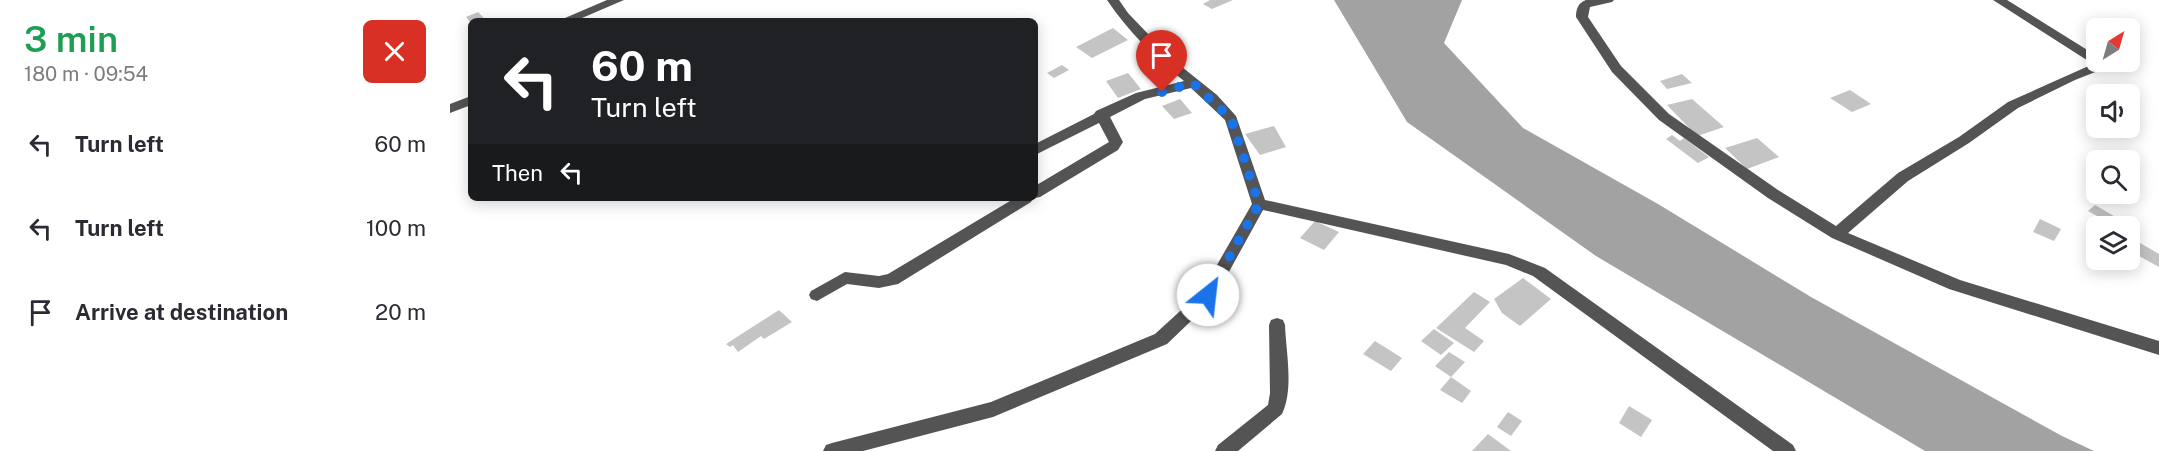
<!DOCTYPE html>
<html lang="en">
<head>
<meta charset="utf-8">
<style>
  :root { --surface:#fff; --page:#f7f7f7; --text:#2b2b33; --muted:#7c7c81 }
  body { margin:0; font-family:"Public Sans",sans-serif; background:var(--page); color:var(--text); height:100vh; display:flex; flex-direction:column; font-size:22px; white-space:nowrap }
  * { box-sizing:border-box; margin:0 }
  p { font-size:20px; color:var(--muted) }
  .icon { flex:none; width:33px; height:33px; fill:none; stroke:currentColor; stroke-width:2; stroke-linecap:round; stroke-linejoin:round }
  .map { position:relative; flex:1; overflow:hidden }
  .side { display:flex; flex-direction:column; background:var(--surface); width:450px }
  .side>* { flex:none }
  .hud { position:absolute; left:18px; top:18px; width:570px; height:183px; border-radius:9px; box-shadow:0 3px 15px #0003; background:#202124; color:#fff; overflow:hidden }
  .needle { width:39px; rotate:37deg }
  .buttons { position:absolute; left:1636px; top:18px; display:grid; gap:12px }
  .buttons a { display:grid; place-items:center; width:54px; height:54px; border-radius:9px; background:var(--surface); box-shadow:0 3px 15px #0003; font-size:30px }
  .pin { position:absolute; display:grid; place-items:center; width:51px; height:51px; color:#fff; margin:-62px -26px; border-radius:50% 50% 50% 0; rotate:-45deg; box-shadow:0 0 6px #0007 }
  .pin .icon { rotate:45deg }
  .me { position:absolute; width:66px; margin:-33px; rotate:29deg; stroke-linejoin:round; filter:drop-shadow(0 0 4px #0008) }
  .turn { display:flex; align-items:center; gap:21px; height:126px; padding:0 24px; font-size:27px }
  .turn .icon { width:78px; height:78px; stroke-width:2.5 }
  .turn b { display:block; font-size:42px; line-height:51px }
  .then { display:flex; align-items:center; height:57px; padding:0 24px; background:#0003; gap:12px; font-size:22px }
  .round { display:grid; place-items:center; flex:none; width:63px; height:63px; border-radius:9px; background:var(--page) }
  .overview { display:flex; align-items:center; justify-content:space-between; height:102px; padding:0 24px }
  h1 { font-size:36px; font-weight:600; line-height:45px; color:#1e9e55 }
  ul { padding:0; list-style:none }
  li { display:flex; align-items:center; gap:18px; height:84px; padding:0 24px }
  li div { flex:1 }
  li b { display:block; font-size:22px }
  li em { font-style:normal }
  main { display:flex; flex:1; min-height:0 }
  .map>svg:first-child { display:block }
  .water { fill:#a2a2a2 }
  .building { fill:#c4c4c4 }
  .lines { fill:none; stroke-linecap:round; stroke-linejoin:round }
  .minor { fill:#545454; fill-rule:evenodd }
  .route { stroke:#1a73e8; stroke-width:10; stroke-dasharray:0 18 }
</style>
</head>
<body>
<main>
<section class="side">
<div class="overview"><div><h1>3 min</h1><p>180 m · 09:54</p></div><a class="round" style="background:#d93025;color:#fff"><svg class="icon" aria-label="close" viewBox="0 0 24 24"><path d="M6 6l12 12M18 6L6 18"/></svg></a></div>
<ul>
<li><svg class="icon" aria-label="left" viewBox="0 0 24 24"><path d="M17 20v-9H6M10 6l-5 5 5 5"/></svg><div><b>Turn left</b></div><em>60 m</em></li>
<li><svg class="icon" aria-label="left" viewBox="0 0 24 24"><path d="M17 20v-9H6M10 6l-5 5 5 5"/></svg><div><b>Turn left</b></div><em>100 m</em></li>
<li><svg class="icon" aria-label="arrive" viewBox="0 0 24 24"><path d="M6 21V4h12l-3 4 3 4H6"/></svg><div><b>Arrive at destination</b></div><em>20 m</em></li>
</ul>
</section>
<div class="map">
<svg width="1709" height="451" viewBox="0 0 1709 451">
  <rect width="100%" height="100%" fill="#fff"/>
  <path class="water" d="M884,0H1012L994,43L1073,128L1208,204L1361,297L1612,436L1644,451H1475L1146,256L957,122Z"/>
  <path class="building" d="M760,0H783L762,9L753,4Z
    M28,12L34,18L21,23L16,17Z
    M663,28L678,40L642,58L626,47Z
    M612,65L619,70L604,78L597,73Z
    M678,73L691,89L668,98L656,81Z
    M1232,74L1242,83L1217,89L1210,81Z
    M1400,90L1421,104L1402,112L1380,98Z
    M730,99L742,113L724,119L712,106Z
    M1242,99L1274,127L1247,136L1217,105Z
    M824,126L836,147L810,155L795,134Z
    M1222,135L1230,141L1234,138L1259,157L1248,163L1216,139Z
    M1307,138L1329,157L1297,169L1275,148Z
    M1645,205L1676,223L1672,226H1665L1638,211Z
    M1590,219L1611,229L1604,241L1583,232Z
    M865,221L889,232L874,250L850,238Z
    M1685,240L1709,254V267L1680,251V245Z
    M1073,278L1101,299L1070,326L1052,313L1044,299Z
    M1024,292L1040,302L1015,328L1034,341L1024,352L986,328Z
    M329,310L342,322L314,339L311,336L288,352L283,345L280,347L276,344Z
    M984,329L1004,343L991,355L971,341Z
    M925,341L952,358L941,371L913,354Z
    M999,352L1015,362L1001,377L985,366Z
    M1001,377L1021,391L1012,403L990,390Z
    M1179,406L1202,420L1191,437L1169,423Z
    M1058,412L1072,421L1061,436L1047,427Z
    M1038,434L1061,451H1022Z"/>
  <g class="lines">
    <path class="minor" d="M157,0H174L125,21H108Z
      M657,0H669L678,13L722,59L767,95L786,116L815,200L1059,254L1095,268L1343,445L1346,451H1323L1083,276L1056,265L813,210L764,299L717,344L543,417L413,451H373L376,445L382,443L541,402L705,334L752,291L802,204L775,120L741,88L695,99L660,117L673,142L668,150L590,197L585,198V186L659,142L649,123L585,155V144L644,114L646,111L686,93L734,81C705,58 678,31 657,0Z
      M1136,0H1164L1162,2L1140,7L1138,17L1171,66L1219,114L1328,190L1386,226L1448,173L1509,137L1558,102L1643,64L1543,0H1557L1647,56V62H1665L1663,65L1625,80L1568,108L1519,143L1458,181L1398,233L1510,280L1709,341V355L1499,289L1382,238L1318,198L1209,120L1162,72L1126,17C1126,9 1128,3 1136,0Z
      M1680,49L1685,50V56L1680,57Z
      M21,96V105L0,113V104Z
      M565,198H583L581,202L448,284L429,288L397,284L367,301L361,299L359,295L361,291L395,272L429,276L438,274Z
      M827,318L833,320L835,325C836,352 844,389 832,414L788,451H765L768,445L818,405L820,393L819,325L821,320Z"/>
  </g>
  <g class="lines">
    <path class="route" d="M712,92L743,83L781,119L809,204L758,295"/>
  </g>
</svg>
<div class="buttons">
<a><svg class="needle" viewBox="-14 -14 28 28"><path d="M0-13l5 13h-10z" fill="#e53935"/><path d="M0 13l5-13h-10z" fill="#7c7c81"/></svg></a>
<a><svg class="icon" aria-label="sound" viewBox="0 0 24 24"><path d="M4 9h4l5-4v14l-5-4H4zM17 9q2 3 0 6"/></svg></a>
<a><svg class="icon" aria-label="search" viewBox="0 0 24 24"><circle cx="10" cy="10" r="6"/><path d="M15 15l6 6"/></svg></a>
<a><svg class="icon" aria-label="layers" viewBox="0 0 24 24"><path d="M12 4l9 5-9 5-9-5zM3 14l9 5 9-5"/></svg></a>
</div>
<div class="pin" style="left:712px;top:92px;background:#d93025"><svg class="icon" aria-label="arrive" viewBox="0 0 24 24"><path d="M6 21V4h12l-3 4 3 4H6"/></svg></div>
<svg class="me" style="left:758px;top:295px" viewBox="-20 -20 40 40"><circle r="19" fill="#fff"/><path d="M0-13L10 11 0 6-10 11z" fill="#1a73e8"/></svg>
<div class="hud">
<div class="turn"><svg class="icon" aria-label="left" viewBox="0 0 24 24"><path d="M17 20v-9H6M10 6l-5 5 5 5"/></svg><div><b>60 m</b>Turn left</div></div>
<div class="then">Then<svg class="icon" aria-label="left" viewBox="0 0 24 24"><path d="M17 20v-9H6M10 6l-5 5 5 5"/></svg></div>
</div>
</div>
</main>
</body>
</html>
